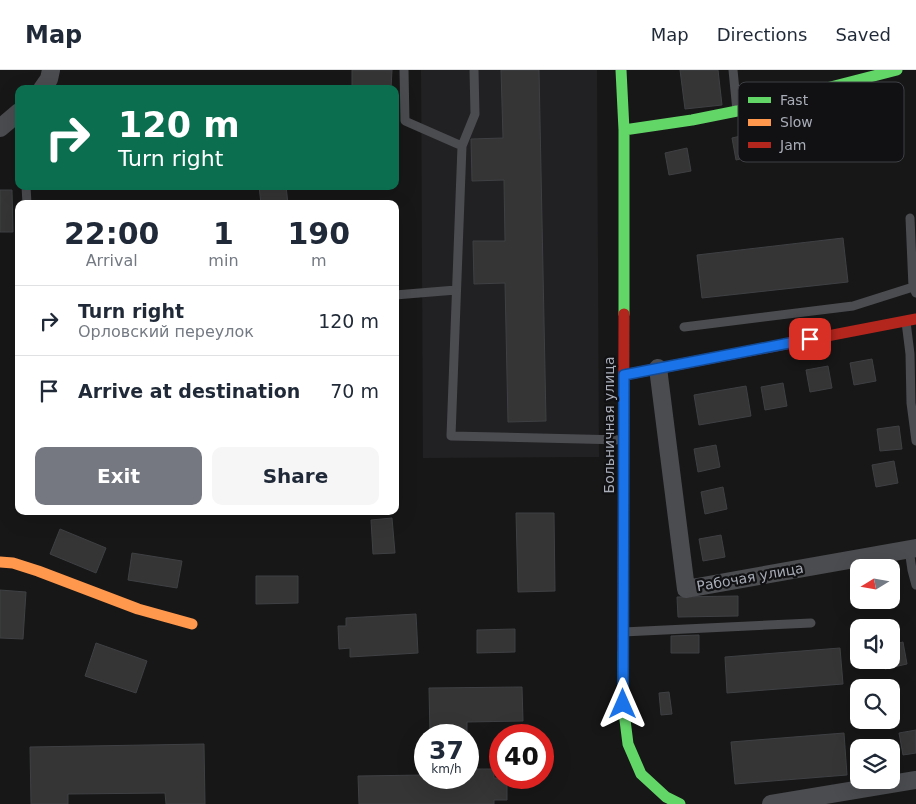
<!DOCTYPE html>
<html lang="en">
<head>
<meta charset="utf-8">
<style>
  :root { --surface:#fff; --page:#f6f6f7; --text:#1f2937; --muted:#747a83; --line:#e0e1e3; --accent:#757880 }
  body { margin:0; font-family:"DejaVu Sans",sans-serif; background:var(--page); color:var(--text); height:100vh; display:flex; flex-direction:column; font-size:19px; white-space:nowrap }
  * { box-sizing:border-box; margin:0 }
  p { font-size:16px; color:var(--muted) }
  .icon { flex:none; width:28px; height:28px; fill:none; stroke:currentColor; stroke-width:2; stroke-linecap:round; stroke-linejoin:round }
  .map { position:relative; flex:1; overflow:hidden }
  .details { position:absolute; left:15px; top:130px; width:384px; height:315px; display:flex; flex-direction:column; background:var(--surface); border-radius:10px; box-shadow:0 5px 20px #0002 }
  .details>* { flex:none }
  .hud { position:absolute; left:15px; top:15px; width:384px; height:105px; border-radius:10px; box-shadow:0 5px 20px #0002; background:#0b6e4f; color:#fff; overflow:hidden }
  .needle { width:32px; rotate:259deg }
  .fabs { position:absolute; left:850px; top:489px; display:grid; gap:10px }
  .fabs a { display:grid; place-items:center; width:50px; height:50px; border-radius:10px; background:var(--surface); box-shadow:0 5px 20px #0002; font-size:25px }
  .speed { position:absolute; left:414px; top:654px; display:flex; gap:10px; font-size:25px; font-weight:700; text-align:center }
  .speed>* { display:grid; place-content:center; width:65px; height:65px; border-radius:50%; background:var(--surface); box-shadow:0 5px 20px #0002; line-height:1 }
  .speed small { font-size:12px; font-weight:400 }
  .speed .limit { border:8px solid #d22; background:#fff; color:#111 }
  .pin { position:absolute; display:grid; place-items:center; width:42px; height:42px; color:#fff; margin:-21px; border-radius:10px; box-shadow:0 2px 8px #0006 }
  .me { position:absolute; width:55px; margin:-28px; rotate:0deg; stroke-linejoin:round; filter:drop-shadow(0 0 4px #0008) }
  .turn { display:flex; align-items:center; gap:18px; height:105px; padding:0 20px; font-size:22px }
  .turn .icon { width:65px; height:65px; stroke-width:2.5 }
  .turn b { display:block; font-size:35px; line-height:42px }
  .eta { display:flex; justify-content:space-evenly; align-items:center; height:85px; text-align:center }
  .eta b { font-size:30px; font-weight:800; line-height:35px }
  .primary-button { display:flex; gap:10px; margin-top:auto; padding:10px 20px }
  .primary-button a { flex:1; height:58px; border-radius:10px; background:var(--accent); color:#fff; font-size:20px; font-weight:800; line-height:58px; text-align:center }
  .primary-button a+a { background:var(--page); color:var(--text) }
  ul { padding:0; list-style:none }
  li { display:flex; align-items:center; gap:15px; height:70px; padding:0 20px; border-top:1px solid var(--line) }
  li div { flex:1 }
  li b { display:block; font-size:19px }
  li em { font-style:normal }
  header { display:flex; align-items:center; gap:30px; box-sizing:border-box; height:70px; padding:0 25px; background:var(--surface); border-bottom:1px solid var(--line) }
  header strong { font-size:24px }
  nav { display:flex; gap:28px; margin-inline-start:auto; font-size:18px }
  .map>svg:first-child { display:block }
  .built { fill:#212123 }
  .building { fill:#353536; stroke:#3f4043 }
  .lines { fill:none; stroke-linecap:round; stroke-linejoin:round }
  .lane { stroke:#4b4c50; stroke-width:9 }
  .street { stroke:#4b4c50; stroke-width:18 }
  .fast { stroke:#63d668; stroke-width:11 }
  .slow { stroke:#ff974d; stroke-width:11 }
  .jam { stroke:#b3261e; stroke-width:11 }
  .route-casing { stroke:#114b97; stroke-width:12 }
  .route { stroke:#1a73e8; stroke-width:9 }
  .labels { text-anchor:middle; stroke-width:4.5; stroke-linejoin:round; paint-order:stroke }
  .street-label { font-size:14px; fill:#a8adb8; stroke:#111113 }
  .key { fill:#111113; stroke:#3e4045; stroke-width:1 }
  .key-label { font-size:14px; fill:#a8adb8 }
</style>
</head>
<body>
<header>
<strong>Map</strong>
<nav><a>Map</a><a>Directions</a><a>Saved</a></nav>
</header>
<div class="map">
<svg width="916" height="734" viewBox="0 0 916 734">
  <rect width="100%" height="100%" fill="#171717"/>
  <path class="built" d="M421,0H597L599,387L423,388Z"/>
  <path class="building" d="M352,0H392L391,19H352Z
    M501,0H539L546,351L508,352L505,213L474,214L473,171H505L504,110L472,111L471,69L503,68Z
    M680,0H718L722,35L685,39Z
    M754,63L758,85L736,90L732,68Z
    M687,78L691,101L669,105L665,83Z
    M259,116H286L288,134H261Z
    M0,120H12L13,162H0Z
    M843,168L848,212L702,228L697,185Z
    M872,289L876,311L854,315L850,293Z
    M828,296L832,318L810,322L806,300Z
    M783,313L787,336L765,340L761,317Z
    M746,316L751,346L699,355L694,325Z
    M899,356L902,379L880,381L877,359Z
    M716,375L720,397L698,402L694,379Z
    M894,391L898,413L876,417L872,395Z
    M723,417L727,439L705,444L701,422Z
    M516,443H554L555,521L518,522Z
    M392,448L395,483L373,484L371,450Z
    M60,459L106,478L96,503L50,484Z
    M721,465L725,487L703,491L699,469Z
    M132,483L182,491L177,518L128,510Z
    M256,506H298V533L256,534Z
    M0,520L26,522L23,569L0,568Z
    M738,526V546L678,547L677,527Z
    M416,544L418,583L350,587V578L339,579L338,556H346V548Z
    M515,559V582L477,583V560Z
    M699,565V583H671V566Z
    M903,572L907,594L885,599L884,590H891V575Z
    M96,573L147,591L136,623L85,606Z
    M840,578L843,614L727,623L725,587Z
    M522,617L523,651L467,652V665H430L429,618Z
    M669,622L672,644L661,645L659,623Z
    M916,660V683L903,685L899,663Z
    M844,663L847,705L735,714L731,672Z
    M468,670V699H494V708H507V730H494V734H359L358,706L425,705V708H468Z
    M204,674L205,734H166L165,723L68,724V734H31L30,677Z"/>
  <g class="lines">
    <path class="lane" d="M404,0L405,51L462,76
      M474,0L475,44L462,76L451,366L623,370
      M733,0L737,41
      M26,116L27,134
      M910,148L913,217L916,223
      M395,225L456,220
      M906,252L910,284L911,333L916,371
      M684,257L853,236L913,217
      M909,479L912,500L916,515
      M623,562L811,553"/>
    <path class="street" d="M42,19L49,9L51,0
      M0,58L19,42
      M658,298L686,519L916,478
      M771,734L916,710"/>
    <path class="fast" d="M621,0L624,60V244
      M624,60L692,50L737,41L897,0
      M623,582V634L628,674L641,704L666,727L680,734"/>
    <path class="slow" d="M0,492L13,493L38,501L138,539L192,554"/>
    <path class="jam" d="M624,305L916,249
      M623,582L624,244"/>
  </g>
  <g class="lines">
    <defs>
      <path id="route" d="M623,634L624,305L810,269"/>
    </defs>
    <use href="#route" class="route-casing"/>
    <use href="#route" class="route"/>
  </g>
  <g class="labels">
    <g class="street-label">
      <text transform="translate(609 355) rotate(-90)" y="5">Больничная улица</text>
      <text transform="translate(750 507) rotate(-10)" y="5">Рабочая улица</text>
    </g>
  </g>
  <rect x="738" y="12" width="166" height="80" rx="8" class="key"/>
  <rect x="748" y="27" width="23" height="6" fill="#63d668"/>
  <rect x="748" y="49" width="23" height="7" fill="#ff974d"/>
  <rect x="748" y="72" width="23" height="6" fill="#b3261e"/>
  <g class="key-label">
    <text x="780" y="35">Fast</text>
    <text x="780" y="57">Slow</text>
    <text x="780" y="80">Jam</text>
  </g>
</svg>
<div class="fabs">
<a><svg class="needle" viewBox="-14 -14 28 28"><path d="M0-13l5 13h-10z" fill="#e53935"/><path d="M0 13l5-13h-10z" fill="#747a83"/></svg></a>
<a><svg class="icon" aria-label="sound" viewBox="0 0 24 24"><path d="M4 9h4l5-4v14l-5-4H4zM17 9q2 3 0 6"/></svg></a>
<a><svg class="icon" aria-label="search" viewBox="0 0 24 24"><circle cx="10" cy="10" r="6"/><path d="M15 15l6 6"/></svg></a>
<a><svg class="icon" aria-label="layers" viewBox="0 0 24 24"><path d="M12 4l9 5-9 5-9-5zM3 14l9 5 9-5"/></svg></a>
</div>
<div class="speed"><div>37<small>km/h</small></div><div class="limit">40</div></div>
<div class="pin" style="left:810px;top:269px;background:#d93025"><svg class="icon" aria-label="arrive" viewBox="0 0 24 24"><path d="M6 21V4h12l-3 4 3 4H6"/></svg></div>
<svg class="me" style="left:623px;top:634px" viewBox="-20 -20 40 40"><path d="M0-17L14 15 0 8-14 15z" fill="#1a73e8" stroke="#fff" stroke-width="4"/></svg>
<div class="hud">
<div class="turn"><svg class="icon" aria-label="right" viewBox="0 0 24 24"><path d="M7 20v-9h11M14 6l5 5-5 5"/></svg><div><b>120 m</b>Turn right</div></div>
</div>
<section class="details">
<div class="eta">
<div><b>22:00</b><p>Arrival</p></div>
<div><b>1</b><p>min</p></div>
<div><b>190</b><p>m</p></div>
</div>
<ul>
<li><svg class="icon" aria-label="right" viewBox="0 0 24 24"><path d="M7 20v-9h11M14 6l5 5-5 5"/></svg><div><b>Turn right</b><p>Орловский переулок</p></div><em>120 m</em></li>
<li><svg class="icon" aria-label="arrive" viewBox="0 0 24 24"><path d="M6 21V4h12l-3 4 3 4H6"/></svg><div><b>Arrive at destination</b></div><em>70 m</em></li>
</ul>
<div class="primary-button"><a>Exit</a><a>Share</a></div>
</section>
</div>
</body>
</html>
